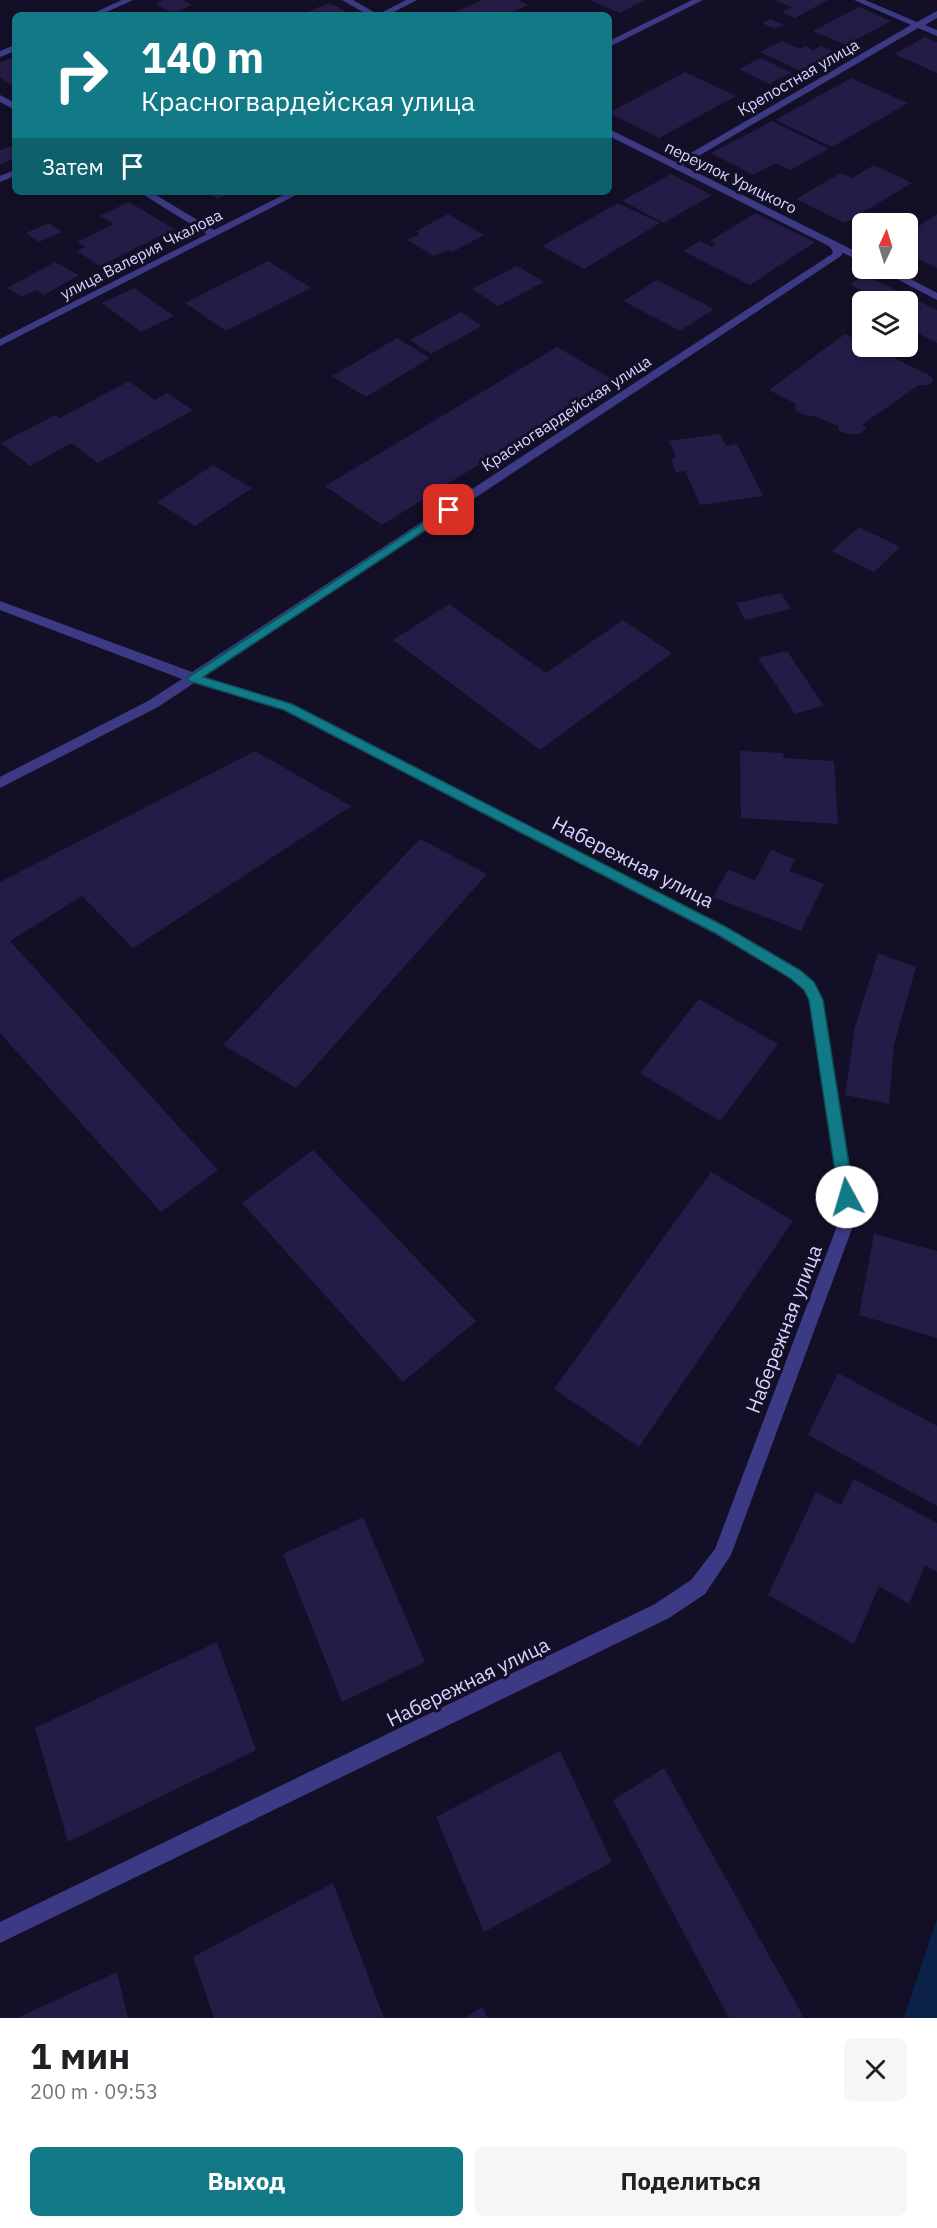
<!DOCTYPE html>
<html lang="ru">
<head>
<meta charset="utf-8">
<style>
  :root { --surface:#fff; --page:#f6f6f6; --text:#202124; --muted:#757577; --accent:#127987 }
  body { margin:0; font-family:"IBM Plex Sans",sans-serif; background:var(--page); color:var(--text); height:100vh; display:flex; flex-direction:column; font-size:22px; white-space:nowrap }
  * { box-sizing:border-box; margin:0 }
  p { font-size:20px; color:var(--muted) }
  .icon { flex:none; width:33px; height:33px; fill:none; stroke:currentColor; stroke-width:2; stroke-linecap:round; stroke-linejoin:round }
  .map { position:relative; height:2018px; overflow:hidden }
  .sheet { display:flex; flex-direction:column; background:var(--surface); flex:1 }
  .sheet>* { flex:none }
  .guide { position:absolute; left:12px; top:12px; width:600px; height:183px; border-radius:9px; box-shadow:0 2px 4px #0004; background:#127987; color:#fff; overflow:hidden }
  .needle { width:39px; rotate:4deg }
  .controls { position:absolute; left:852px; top:213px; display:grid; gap:12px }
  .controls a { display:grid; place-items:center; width:66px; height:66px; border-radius:9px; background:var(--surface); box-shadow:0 2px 4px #0004; font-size:30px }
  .pin { position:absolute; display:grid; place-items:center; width:51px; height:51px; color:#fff; margin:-26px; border-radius:12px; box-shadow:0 3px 9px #0006 }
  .me { position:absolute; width:66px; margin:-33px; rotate:354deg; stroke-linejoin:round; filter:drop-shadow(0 0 4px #0008) }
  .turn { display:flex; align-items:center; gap:21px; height:126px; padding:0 30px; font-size:27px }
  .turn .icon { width:78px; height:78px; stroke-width:2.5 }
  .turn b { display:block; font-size:42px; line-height:51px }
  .then { display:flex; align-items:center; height:57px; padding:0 30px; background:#0003; gap:12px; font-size:22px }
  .round { display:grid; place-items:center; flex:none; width:63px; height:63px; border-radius:9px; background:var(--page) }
  .summary { display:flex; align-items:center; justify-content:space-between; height:102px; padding:0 30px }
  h1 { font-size:36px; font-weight:700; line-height:45px }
  .cta { display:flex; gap:12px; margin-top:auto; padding:12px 30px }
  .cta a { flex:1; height:69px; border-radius:9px; background:var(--accent); color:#fff; font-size:24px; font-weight:700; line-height:69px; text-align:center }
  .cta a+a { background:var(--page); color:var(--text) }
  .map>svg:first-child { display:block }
  .water { fill:#0c2248 }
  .building { fill:#241b47 }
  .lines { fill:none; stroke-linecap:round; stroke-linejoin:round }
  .service { fill:#3d3a85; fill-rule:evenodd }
  .minor { fill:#3d3a85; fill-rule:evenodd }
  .route { fill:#127987; stroke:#0c4f58; stroke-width:1.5 }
  .labels { text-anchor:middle; stroke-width:6; stroke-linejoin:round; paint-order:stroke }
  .far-street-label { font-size:16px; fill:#d9d4ff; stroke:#130f26 }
  .street-label { font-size:20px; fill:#d9d4ff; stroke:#130f26 }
</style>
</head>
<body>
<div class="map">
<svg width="937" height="2018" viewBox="0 0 937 2018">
  <rect width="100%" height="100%" fill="#130f26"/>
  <path class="water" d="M937,1919V2018H904Z"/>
  <path class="building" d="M164,0H182L192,5L173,13L155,4Z
    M482,0H518L528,5L507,15H448Z
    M589,0H645L620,13Z
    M775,0H828L795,18L782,12L792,7Z
    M329,3L346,11L337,15H316L309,11Z
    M859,7L891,21L846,45L813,31Z
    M771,19L784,25L775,29L762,23Z
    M925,37L937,42V73L894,54Z
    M782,41L800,49L805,46L813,50L821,46L840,54L805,73L760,52Z
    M15,56V83L12,85L0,78V63Z
    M761,58L791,73L769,84L739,69Z
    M685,72L736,96L659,138L609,113Z
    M851,78L908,103L832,147L775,120Z
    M772,121L829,149L790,170L776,163L753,175L711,153Z
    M15,145V158L0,165V150Z
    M874,165L912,183L845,223L796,199L841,173L852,178Z
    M671,174L712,195L664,223L622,201Z
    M206,192H233L218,199Z
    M129,202L174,229L100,266L77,251L85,247L77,242L114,224L100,216Z
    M618,203L660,223L584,269L542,246Z
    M755,213L815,242L750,285L683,251L700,241L712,247L716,244L710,241Z
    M448,214L484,235L452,252L448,250L434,256L407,240L420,234L416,231Z
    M937,214V268L908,254V233Z
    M49,223L62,232L39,242L26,233Z
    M268,261L311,288L226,331L185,303Z
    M55,262L79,275L44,295L36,290L22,297L7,288Z
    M517,266L544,282L498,306L472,289Z
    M865,275L937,310V343L908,328V302H882L850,284Z
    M657,280L714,309L680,331L623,301Z
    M134,288L174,316L141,332L102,303Z
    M461,312L482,326L431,354L410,340Z
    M845,334L862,343V346H870L931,376L933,382L928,385H919L863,424L866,429L859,434H849L839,431L838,426L814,416L805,415L795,410L796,404L769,390Z
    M397,338L430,358L366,397L332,376Z
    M557,347L614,380L382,525L325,486Z
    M129,381L155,400L167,393L193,410L98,463L71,443L30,466L1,443L55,415L60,418Z
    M720,434L726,446L737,444L763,496L700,505L685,471L676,472L671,460L676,457L669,441Z
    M213,465L252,488L195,526L157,502Z
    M859,527L900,547L874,572L832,551Z
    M781,593L791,609L745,620L736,603Z
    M449,604L546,673L623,620L672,653L540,750L393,640Z
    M787,651L824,706L795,714L758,658Z
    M255,751L351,806L133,948L82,896L10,941L218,1170L161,1212L0,1033V882Z
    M740,751L783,753L784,758L834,761L838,824L741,818Z
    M420,839L487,874L296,1088L223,1045Z
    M771,850L795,859L789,871L824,884L801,931L713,897L728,870L755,880Z
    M878,953L916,967L894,1045L889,1104L845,1095L855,1027Z
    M699,999L778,1044L720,1121L640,1073Z
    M313,1150L476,1321L403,1382L242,1203Z
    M711,1172L793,1221L639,1447L554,1389Z
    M874,1234L937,1251V1338L859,1315Z
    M838,1373L937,1426V1506L808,1435Z
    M854,1479L937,1523V1572L925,1565L909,1604L879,1586L854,1644L768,1595L816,1492L841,1505Z
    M363,1517L425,1662L342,1702L283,1554Z
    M217,1642L256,1750L68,1842L35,1728Z
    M560,1751L612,1862L484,1932L436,1817Z
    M664,1768L803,2016L800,2018H729L613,1800Z
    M333,1883L384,2018H214L193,1957Z
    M117,1972L128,2018H17Z
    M482,2007L488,2018H465Z"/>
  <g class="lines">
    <path class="service" d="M406,0H417L388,15H377Z
      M692,0H703L609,47V41Z
      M854,0H865L917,22L937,11V18L925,25L937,30V36L918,28L678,168H672V164L911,25Z
      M0,95L15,103V110L0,102Z
      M139,192H151L214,230L289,192H302L0,346V339L207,234Z
      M829,242H837L862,255V262L829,246Z
      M876,268H890L937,293V300Z"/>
    <path class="minor" d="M122,0H133L100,15H89Z
      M342,0H353L379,15H368Z
      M15,45V51L0,57V51Z
      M609,129L837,242L843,251L841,256L204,677L293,704L727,927L800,970L814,982L823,1000L855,1197L853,1226L731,1555L705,1594L669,1618L0,1943V1922L655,1604L691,1580L715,1549L837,1226L839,1197L809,1000L804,990L790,978L717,935L283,710L194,683L158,707L0,788V777L148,701L182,679L0,610V601L192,672L832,254L833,251L829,246L609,136Z
      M15,170V176L0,182V176Z"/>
  </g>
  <path class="route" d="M449,506L453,507V512L203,677L292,704L726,927L800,970L814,982L823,1000L854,1197L852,1202L847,1203L842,1202L839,1197L809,1000L804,990L790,978L717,934L284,710L189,681L187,678Z"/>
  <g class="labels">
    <g class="far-street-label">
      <text transform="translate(798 77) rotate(-30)" y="6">Крепостная улица</text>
      <text transform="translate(731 177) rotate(26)" y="6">переулок Урицкого</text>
      <text transform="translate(141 254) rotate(-27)" y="6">улица Валерия Чкалова</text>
      <text transform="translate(566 413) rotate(-33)" y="6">Красногвардейская улица</text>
    </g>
    <g class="street-label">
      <text transform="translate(633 862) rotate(27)" y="7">Набережная улица</text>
      <text transform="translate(784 1329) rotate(-69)" y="7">Набережная улица</text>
      <text transform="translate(468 1682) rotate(-26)" y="7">Набережная улица</text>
    </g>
  </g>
</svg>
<div class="controls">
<a><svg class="needle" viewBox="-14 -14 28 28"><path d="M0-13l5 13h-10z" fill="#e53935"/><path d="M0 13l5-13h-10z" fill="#757577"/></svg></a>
<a><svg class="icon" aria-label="layers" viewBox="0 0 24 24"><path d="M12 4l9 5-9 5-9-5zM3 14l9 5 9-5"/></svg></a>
</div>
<div class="pin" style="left:449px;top:510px;background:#d93025"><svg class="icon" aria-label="arrive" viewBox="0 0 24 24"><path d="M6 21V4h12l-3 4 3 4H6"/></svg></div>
<svg class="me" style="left:847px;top:1197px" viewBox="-20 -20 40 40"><circle r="19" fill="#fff"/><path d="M0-13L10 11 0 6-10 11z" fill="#127987"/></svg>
<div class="guide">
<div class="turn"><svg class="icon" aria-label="right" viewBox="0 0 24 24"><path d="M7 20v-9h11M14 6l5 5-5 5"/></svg><div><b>140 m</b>Красногвардейская улица</div></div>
<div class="then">Затем<svg class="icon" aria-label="arrive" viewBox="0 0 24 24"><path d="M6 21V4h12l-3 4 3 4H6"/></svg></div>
</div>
</div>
<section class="sheet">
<div class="summary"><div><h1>1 мин</h1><p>200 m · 09:53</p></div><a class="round"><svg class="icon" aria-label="close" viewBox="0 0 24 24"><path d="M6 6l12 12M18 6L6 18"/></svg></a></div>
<div class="cta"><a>Выход</a><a>Поделиться</a></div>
</section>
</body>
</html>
